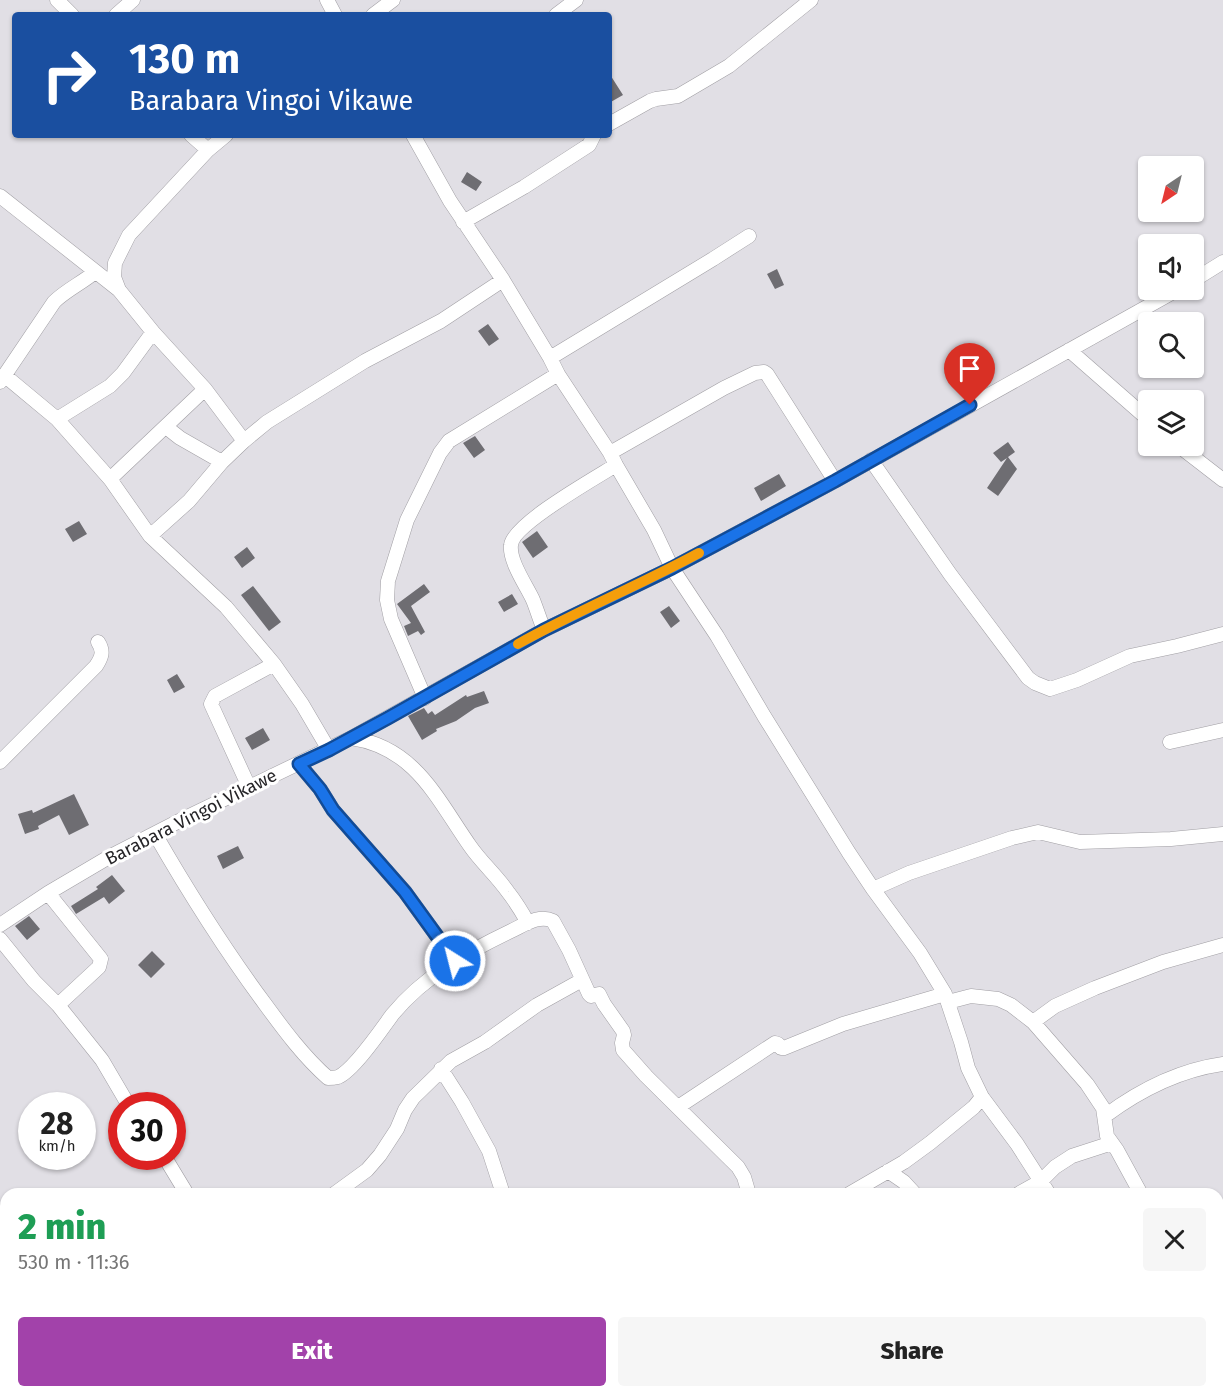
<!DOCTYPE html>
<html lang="en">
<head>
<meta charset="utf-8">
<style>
  :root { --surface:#fff; --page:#f6f6f6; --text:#222; --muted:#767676; --accent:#a242aa }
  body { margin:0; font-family:"Fira Sans",sans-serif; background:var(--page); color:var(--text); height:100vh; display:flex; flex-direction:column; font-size:22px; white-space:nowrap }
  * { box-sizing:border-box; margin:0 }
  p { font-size:20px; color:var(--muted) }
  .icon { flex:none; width:33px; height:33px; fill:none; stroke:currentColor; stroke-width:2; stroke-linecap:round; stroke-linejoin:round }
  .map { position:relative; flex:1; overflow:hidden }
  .details { position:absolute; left:0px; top:1188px; width:1224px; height:210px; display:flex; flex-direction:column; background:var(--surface); border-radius:18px 18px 0 0; box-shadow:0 2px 4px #0004 }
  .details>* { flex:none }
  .guide { position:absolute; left:12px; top:12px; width:600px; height:126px; border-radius:6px; box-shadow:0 2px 4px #0004; background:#1a4fa0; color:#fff; overflow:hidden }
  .needle { width:39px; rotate:215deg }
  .controls { position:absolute; left:1138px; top:156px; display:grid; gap:12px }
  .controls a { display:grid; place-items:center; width:66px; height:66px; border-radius:6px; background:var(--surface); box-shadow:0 2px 4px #0004; font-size:30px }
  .speed { position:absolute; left:18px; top:1092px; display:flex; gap:12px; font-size:30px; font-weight:700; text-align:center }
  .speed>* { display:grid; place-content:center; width:78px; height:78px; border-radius:50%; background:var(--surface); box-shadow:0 2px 4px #0004; line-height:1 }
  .speed small { font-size:15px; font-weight:400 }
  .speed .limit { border:9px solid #d22; background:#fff; color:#111 }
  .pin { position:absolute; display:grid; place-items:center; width:51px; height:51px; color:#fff; margin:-62px -26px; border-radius:50% 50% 50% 0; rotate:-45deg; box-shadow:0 0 6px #0007 }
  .pin .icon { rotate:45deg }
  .me { position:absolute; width:66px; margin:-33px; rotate:324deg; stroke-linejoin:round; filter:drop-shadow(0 0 4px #0008) }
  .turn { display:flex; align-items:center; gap:21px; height:126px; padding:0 18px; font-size:27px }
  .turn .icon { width:78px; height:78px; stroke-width:2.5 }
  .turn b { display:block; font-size:42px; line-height:51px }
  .round { display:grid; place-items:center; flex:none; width:63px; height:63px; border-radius:6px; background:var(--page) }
  .head { display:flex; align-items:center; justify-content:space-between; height:102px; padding:0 18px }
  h1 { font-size:36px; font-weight:800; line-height:45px; color:#1e9e55 }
  .cta { display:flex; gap:12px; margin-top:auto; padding:12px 18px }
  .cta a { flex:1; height:69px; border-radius:6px; background:var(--accent); color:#fff; font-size:24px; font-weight:800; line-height:69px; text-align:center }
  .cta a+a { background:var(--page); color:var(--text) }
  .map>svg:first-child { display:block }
  .building { fill:#6e6d72 }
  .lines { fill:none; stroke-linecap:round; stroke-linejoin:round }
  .street-casing { stroke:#a19fa4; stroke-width:15 }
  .street { stroke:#fff; stroke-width:14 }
  .route-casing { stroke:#114b97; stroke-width:15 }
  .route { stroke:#1a73e8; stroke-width:10 }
  .slow { stroke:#f59e0b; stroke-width:10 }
  .labels { text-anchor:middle; stroke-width:6; stroke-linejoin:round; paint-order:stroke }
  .street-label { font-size:18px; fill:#262528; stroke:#fff }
</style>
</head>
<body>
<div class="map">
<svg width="1223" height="1398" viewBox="0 0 1223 1398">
  <rect width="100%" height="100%" fill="#e1dfe5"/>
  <path class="building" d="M609,73L623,95L609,103Z
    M467,172L482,182L476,191L461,182Z
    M777,269L784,285L775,289L767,274Z
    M488,324L499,339L489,346L478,331Z
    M475,436L485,450L474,458L463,443Z
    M1008,442L1015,452L1008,457L1017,469L998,496L987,488L1007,458L1001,462L993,453Z
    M779,474L786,486L761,501L754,488Z
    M79,521L87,534L73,542L65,529Z
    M537,531L548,547L533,558L522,542Z
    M247,547L255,558L242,568L234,557Z
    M424,584L430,592L411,606L425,632L421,635L418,631L408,636L404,626L411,623L397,604Z
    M253,586L281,622L269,631L241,595Z
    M512,594L518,604L504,612L498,602Z
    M669,606L680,621L671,628L660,612Z
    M177,674L185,687L174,693L167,680Z
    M484,691L489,703L475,708L456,721L436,729L437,731L422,740L408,716L424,708L428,714L432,711L435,715L466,695L467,697Z
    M263,728L270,740L252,750L245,738Z
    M74,794L89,825L69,835L59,815L38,826L39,829L25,834L18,814L32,810L33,813Z
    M238,846L244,858L223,869L217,856Z
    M112,875L125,891L109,904L104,897L76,914L71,906L98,889L96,887Z
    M29,916L40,929L27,940L15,926Z
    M152,951L165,964L151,978L138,965Z"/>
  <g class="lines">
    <defs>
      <path id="street" d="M57,0L72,15
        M327,0L335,15
        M116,15L133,0
        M373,15L393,0
        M556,15L576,0
        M609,124L650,101L656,99L678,96L729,66L811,0
        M191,135L208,150
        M413,135L450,201L503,280L550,358L558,374L610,453L616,465L654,530L672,568L717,636L764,716L849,853L873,889L920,953L945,994L961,1042L968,1068L982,1097L1017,1144L1049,1194
        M0,196L119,290L153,332L205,389L244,441
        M463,222L524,187L589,145L594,135
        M1194,280L1223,262
        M119,290L114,277L115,263L129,235L208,150L226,135
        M1069,350L1149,420
        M550,358L713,259L749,236
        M4,375L57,419L110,479L150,536L226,607L274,664L302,704L329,750
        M0,382L54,302C66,290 82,283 95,272
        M57,419L110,386L123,373L153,332
        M166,427L180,438L222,462
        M1179,446L1223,480
        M610,453L724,388L755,373L764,372L767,374L835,481
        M871,460L950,574L1028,678L1035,683L1050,689L1077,680L1130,656L1177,646L1223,634
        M110,479L205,389
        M150,536L189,501L222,462L244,441L267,422L365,361L441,321L503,280
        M544,630C540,620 537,610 533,600C526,585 509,561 511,545C513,524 597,477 616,465
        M425,698L391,619L387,600L388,581L407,520L440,453L449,441L558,374
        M351,738C415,747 437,799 470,846C481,862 496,875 508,892C515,901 522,912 528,923
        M1170,742L1223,730
        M0,762L96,666C102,657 104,651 98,642
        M299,764L320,789L333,810L405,892L455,961
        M249,787L211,704L215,696L274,664
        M155,834C189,893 225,950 265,1004C284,1030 304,1057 328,1078C332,1078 334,1078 338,1077C354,1070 381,1030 392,1015C423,977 467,952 511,931C524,925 539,914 553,921L569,950L589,994L591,996L599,994L604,1004L623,1031L624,1035L622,1043L623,1050L646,1076L738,1167L744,1177L749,1194
        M873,889L909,873L1012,838L1038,832L1080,842L1171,839L1223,834
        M48,893L101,959L99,967L58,1005
        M0,925L48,893L109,857L183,819L351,738L544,630L672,568L835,481L1177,290
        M0,939L34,981L58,1005L102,1060L129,1106
        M948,1002L971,996L998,999L1011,1005L1033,1022L1087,1084L1103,1108L1107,1136L1117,1150L1141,1194
        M1033,1022L1055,1006L1095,988L1163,962L1223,945
        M441,1069L462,1102L489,1151L503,1194
        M678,1107L775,1043L778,1044L781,1048H784L843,1024L945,994
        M1105,1116C1140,1090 1180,1070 1223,1064
        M164,1156L187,1194
        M888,1171L904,1182L915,1194
        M334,1194L367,1170L380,1155L397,1129L405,1110L413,1098L451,1061L485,1042L537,1005L582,980
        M849,1194L904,1162L930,1143L974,1107L982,1097
        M1018,1194L1041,1181L1055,1167L1072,1156L1112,1143
        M1218,1327L1223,1336
        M626,1392L630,1398
        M839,1392L842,1398
        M1166,1392L1169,1398
        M334,1398L339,1392
        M685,1398L693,1392
        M1056,1398L1086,1392"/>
    </defs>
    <use href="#street" class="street-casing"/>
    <use href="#street" class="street"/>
  </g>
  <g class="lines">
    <defs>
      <path id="route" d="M455,961L405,892L333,810L320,789L299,764L329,750L388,718L544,630L672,568L835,481L970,405"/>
    </defs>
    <use href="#route" class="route-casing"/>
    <use href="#route" class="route"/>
    <path class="slow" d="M518,644C577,611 640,585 699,553"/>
  </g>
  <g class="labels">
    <g class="street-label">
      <text transform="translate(191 817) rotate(-27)" y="6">Barabara Vingoi Vikawe</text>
    </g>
  </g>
</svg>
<div class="controls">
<a><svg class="needle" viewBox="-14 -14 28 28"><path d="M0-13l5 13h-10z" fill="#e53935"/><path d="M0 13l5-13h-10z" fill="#767676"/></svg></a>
<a><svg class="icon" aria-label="sound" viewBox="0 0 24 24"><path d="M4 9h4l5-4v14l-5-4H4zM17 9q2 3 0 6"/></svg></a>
<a><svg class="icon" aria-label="search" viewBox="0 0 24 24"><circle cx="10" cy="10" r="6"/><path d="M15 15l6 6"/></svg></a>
<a><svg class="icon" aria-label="layers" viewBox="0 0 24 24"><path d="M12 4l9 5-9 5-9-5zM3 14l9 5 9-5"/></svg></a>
</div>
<div class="speed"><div>28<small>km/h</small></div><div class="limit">30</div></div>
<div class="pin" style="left:970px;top:405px;background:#d93025"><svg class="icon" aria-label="arrive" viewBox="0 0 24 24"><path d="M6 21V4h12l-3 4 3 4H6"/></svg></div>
<svg class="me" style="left:455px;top:961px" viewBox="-20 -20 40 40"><circle r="17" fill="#1a73e8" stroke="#fff" stroke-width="3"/><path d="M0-11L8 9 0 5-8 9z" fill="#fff"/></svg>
<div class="guide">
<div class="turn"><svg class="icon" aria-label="right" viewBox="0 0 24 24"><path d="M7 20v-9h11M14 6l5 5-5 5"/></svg><div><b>130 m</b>Barabara Vingoi Vikawe</div></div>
</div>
<section class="details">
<div class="head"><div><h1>2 min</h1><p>530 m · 11:36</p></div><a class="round"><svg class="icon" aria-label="close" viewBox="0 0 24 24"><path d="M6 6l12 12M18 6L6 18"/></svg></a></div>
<div class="cta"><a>Exit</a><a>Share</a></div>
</section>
</div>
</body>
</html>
